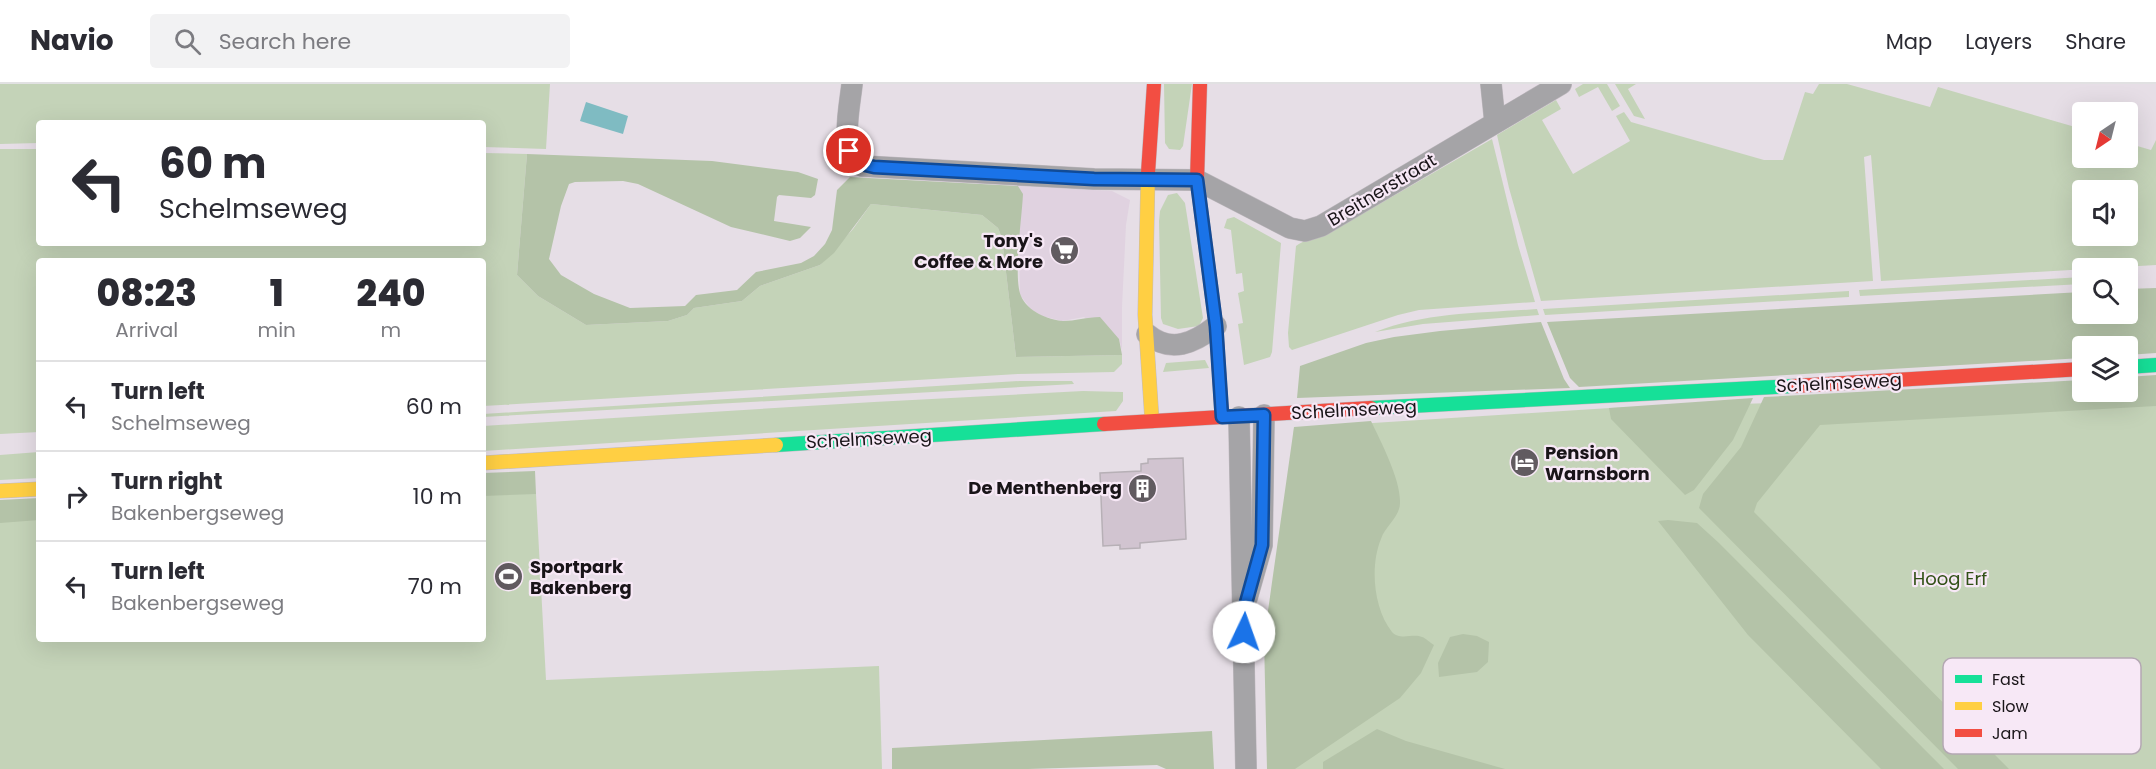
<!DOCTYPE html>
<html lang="en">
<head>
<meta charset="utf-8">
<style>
  :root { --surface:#fff; --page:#f2f2f3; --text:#2b2b33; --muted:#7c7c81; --line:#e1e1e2 }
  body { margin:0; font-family:Poppins,sans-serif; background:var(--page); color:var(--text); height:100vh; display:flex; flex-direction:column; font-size:22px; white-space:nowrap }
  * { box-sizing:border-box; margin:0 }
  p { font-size:20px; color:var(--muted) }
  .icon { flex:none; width:33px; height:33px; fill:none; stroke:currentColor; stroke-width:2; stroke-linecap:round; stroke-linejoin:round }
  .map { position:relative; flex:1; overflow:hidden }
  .drawer { position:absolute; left:36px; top:174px; width:450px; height:384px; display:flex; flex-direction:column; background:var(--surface); border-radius:6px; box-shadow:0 6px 24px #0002 }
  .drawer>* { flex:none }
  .guide { position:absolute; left:36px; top:36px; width:450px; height:126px; border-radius:6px; box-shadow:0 6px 24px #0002; background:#fff; color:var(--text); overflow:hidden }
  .needle { width:39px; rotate:215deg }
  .tools { position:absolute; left:2072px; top:18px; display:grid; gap:12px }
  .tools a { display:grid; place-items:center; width:66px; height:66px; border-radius:6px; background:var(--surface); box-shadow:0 6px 24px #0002; font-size:30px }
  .pin { position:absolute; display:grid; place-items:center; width:51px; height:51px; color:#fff; margin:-26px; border:3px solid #fff; border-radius:50%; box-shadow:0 2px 6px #0007 }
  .me { position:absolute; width:66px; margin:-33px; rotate:3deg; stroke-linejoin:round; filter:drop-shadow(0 0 4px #0008) }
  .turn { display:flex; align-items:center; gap:21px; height:126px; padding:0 24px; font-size:27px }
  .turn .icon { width:78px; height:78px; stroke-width:2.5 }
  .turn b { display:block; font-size:42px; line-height:51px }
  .eta { display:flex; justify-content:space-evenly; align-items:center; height:102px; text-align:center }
  .eta b { font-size:36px; font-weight:800; line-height:42px }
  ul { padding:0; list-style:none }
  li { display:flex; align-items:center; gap:18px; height:90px; padding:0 24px; border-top:2px solid var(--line) }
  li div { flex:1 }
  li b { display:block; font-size:22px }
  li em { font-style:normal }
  header { display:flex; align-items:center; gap:36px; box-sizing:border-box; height:84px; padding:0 30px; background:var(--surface); border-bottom:2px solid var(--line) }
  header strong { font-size:28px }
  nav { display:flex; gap:33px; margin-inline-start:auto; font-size:21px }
  .search { width:420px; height:54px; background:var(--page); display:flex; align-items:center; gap:15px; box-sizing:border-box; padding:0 21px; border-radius:6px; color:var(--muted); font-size:22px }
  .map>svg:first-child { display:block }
  .built { fill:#e0d2e0 }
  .green { fill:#c4d3b8; fill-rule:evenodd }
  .forest { fill:#b4c3a8 }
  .water { fill:#7fbbc2 }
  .building { fill:#d1c4d0; stroke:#b7b0b6; stroke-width:1.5 }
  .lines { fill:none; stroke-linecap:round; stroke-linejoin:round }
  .street-casing { stroke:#c0bac0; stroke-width:22 }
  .fast-casing { stroke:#c0bac0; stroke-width:15 }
  .slow-casing { stroke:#c0bac0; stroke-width:15 }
  .jam-casing { stroke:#c0bac0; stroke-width:15 }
  .street { stroke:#a5a4a7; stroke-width:21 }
  .fast { stroke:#16e098; stroke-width:14 }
  .slow { stroke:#ffcf43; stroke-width:14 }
  .jam { stroke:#f24e42; stroke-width:14 }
  .route-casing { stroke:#114b97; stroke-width:15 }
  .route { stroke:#1a73e8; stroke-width:10 }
  .labels { text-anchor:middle; stroke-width:4.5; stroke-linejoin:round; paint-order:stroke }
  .street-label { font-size:18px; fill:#191418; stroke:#f7e8f6 }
  .poi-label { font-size:18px; font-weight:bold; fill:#191418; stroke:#f7e8f6; text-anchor:end }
  .park-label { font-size:18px; fill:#315016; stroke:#f7e8f6 }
  .key { fill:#f7e8f6; stroke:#b4a8b3; stroke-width:1.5 }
  .key-label { font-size:16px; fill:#191418 }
</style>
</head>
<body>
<header>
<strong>Navio</strong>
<div class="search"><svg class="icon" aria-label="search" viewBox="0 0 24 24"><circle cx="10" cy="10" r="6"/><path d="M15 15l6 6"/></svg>Search here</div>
<nav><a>Map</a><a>Layers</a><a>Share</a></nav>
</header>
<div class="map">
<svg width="2156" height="685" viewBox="0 0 2156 685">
  <rect width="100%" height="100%" fill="#e6dee6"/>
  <path class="built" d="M1018,102L1112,107L1130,116L1126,141L1122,223V266L1119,255L1084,233L1062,237L1042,232L1031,225L1020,211Z"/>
  <path class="green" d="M0,0H550L546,65L483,63V39H39V59L0,60Z
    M1164,0H1192L1183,62L1180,66L1169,65L1165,59Z
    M1583,0H1607L1620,22L1612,27L1598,3L1579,13L1575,5Z
    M1615,0H1636L1628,5L1645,35L1634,32Z
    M1819,0H1847L1930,23L1938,3L2082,45V74H2127V59L2151,66L2156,56V181L1881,197L1871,71L1864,73L1873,197L1541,217L1509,104L1497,51L1556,16L1561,25L1542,36L1573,90L1630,57L1616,32L1624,28L1631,38L1764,76H1783L1805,8L1813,10ZM2082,106H2127V152H2082Z
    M1492,55L1518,161L1535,218L1419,226L1398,231L1292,266L1289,263L1288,249L1296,162C1304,155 1319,155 1329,149Z
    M0,65H39V159H483V69L527,70L517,191L538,212L586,241L668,237L687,231L694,224L742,217L760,202L820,181L853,145L871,120L982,131L998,144L1002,154L1016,273L1122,271V280L1114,288L1018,290L483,322V177H39V348L0,350Z
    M1177,109L1185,119L1203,234L1199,242L1178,245L1163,240L1161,234L1159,137L1160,127L1168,111Z
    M1234,133L1281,159L1272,268L1270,273L1244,281L1238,240L1243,239L1238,209L1244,207L1242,189L1236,190L1231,146L1224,144L1227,135Z
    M2082,193V200L1860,212L1859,206Z
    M1849,207V213L1545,231L1543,225Z
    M1537,225L1539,231L1423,240L1375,248C1426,228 1483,229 1537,225Z
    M1205,276L1209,284L1163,288L1166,279Z
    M2156,292V685H1267L1294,344L1610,324L2127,308Z
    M1020,297H1072L1074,300L483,333V330Z
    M1123,308V317L1116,327L483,367V342L874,318L1083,307Z
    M39,368V394L0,396V371Z
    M483,407L536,410L546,596L879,582L882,685H0V432L39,430V555H483Z"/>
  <path class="forest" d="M527,70L712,77L798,88L818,95L815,111L811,114L779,111L777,113L774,137L811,143L800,154L790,157L731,143L638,100L623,97L575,98L569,100L561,122L549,175L561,191L594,210L630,224L685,222L696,211L737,206L756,188L801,179L814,172L825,160L832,146L837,106L850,93L1018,102L1023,110C1022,133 1013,193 1021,212C1027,227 1048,236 1063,237C1075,237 1087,233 1100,233L1119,255L1122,271L1016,273L1002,154L998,144L982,131L871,120L834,169L820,181L760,202L742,217L694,224L687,231L668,237L586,241L538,212L517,191Z
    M2156,204V269L2127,271V262H2082V274L1579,303L1570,294L1547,238L2082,208V230H2127V205Z
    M1541,238L1564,295L1570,304L1297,314L1300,282L1366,259L1394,253L1440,247Z
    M2156,291V322L1820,341L1757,419L1754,428L2009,685H1958L1699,424L1703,410L1741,363L1764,313L2082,296V308H2127V293Z
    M1753,314L1733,356L1694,406L1685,411L1611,335L1609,324Z
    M1371,337C1381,358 1401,396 1400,419C1400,433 1385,442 1381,455C1370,481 1373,524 1392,548C1400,557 1413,549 1422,553C1426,554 1430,559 1434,561L1421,589L1400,614L1295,685H1267L1264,555L1294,343Z
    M535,387L536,410L483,412V389Z
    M39,414V436L0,439V416Z
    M1668,436L1697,439L1719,459L1944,685H1881L1748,551L1658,437Z
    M1463,550L1477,552L1489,558L1488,578L1477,588L1439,593L1438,579L1450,553Z
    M1377,645L1406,657L1505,685H1323V678Z
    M1212,647L1214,685H1166L1157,681L1028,685H892V664Z"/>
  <path class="water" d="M586,18L628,32L623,50L580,37Z"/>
  <path class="building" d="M1183,374L1186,455L1140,459V464L1120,465V461L1103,462L1100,389L1141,387V380L1148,379V375Z"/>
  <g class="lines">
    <defs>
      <path id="street" d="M852,0C850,22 838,70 862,82L1094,95L1197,96L1290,144L1305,147L1321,142L1561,0
        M1491,0L1495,39
        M1147,250C1171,270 1194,259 1216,242
        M1239,333L1246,685
        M1247,514L1262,461L1264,331"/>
      <path id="fast" d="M2127,283L2156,281
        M1371,324L1794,302
        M776,361L1104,340"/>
      <path id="slow" d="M1148,89L1145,231L1152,337
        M483,379L776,361
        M0,407L39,405"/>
      <path id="jam" d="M1200,0L1197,96L1216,242L1222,333
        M1148,89L1154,0
        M1794,302L2082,285
        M1104,340L1371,324"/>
    </defs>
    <use href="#street" class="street-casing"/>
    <use href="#fast" class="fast-casing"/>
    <use href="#slow" class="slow-casing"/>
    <use href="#jam" class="jam-casing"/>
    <use href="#street" class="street"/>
    <use href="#fast" class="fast"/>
    <use href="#slow" class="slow"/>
    <use href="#jam" class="jam"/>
  </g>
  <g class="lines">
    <defs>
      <path id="route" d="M849,67L857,79L874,83L1094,95L1197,96L1216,242L1222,333L1264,331L1262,461L1244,526V548"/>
    </defs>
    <use href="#route" class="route-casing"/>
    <use href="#route" class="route"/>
  </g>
  <defs>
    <symbol id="supermarket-disc" viewBox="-11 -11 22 22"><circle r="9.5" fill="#615b60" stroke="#f7e8f6"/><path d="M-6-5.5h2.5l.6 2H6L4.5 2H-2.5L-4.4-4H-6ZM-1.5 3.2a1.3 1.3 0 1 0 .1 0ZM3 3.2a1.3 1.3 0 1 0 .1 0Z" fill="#fff"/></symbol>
    <symbol id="hotel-disc" viewBox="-11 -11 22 22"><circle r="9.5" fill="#615b60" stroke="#f7e8f6"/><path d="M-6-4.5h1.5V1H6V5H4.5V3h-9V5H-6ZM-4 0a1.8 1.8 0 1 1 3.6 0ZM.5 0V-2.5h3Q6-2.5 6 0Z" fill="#fff"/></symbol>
    <symbol id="building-disc" viewBox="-11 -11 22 22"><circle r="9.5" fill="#615b60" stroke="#f7e8f6"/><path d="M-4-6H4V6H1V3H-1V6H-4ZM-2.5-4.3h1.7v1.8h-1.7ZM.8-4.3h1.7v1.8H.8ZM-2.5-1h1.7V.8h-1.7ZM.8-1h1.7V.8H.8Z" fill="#fff"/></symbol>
    <symbol id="stadium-disc" viewBox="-11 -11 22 22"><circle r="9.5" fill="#615b60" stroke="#f7e8f6"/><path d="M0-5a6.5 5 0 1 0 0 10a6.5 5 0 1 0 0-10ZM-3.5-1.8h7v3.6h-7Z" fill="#fff"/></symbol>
  </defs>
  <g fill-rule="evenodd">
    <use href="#supermarket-disc" x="1048" y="150" width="33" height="33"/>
    <use href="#hotel-disc" x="1508" y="362" width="33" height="33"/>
    <use href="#building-disc" x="1126" y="388" width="33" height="33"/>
    <use href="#stadium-disc" x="492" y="476" width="33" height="33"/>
  </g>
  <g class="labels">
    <g class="street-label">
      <text transform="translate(1382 106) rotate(-31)" y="6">Breitnerstraat</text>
      <text transform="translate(1839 299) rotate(-3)" y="6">Schelmseweg</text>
      <text transform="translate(1354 326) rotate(-3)" y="6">Schelmseweg</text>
      <text transform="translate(869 355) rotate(-3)" y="6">Schelmseweg</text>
    </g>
    <g class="poi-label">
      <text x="1043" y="163">Tony's<tspan x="1043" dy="21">Coffee &amp; More</tspan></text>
      <text x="1545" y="375" text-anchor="start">Pension<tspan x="1545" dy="21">Warnsborn</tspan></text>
      <text x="1122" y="410">De Menthenberg</text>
      <text x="530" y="489" text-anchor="start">Sportpark<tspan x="530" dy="21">Bakenberg</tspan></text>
    </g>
    <g class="park-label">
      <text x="1950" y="501">Hoog Erf</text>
    </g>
  </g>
  <rect x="1943" y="574" width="198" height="96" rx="9" class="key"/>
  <rect x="1955" y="591" width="27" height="8" fill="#16e098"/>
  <rect x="1955" y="618" width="27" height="8" fill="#ffcf43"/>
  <rect x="1955" y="645" width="27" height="8" fill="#f24e42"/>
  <g class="key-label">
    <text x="1992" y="601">Fast</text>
    <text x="1992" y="628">Slow</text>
    <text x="1992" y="655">Jam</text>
  </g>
</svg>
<div class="tools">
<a><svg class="needle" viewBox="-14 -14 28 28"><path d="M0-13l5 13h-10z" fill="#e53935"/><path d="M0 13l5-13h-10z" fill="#7c7c81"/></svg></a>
<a><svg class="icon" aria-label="sound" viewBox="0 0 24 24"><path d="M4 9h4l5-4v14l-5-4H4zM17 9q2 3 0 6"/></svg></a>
<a><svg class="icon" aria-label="search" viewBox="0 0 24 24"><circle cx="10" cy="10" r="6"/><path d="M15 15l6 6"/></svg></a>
<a><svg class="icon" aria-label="layers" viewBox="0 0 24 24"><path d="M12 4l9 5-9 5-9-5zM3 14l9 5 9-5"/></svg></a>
</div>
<div class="pin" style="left:849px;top:67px;background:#d93025"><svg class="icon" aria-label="arrive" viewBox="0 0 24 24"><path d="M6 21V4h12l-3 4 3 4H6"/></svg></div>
<svg class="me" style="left:1244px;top:548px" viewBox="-20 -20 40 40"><circle r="19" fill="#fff"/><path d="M0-13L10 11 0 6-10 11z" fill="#1a73e8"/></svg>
<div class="guide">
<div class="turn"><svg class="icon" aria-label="left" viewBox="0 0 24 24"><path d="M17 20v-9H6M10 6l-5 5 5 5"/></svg><div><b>60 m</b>Schelmseweg</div></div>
</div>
<section class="drawer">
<div class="eta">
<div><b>08:23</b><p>Arrival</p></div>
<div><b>1</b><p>min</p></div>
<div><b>240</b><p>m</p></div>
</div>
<ul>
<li><svg class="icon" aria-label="left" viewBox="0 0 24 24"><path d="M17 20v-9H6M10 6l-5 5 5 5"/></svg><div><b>Turn left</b><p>Schelmseweg</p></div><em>60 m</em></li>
<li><svg class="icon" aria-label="right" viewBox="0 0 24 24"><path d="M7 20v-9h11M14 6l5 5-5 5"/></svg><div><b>Turn right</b><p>Bakenbergseweg</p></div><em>10 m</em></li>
<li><svg class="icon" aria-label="left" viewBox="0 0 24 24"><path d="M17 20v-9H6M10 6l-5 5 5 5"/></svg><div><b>Turn left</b><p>Bakenbergseweg</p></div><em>70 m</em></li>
</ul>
</section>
</div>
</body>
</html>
